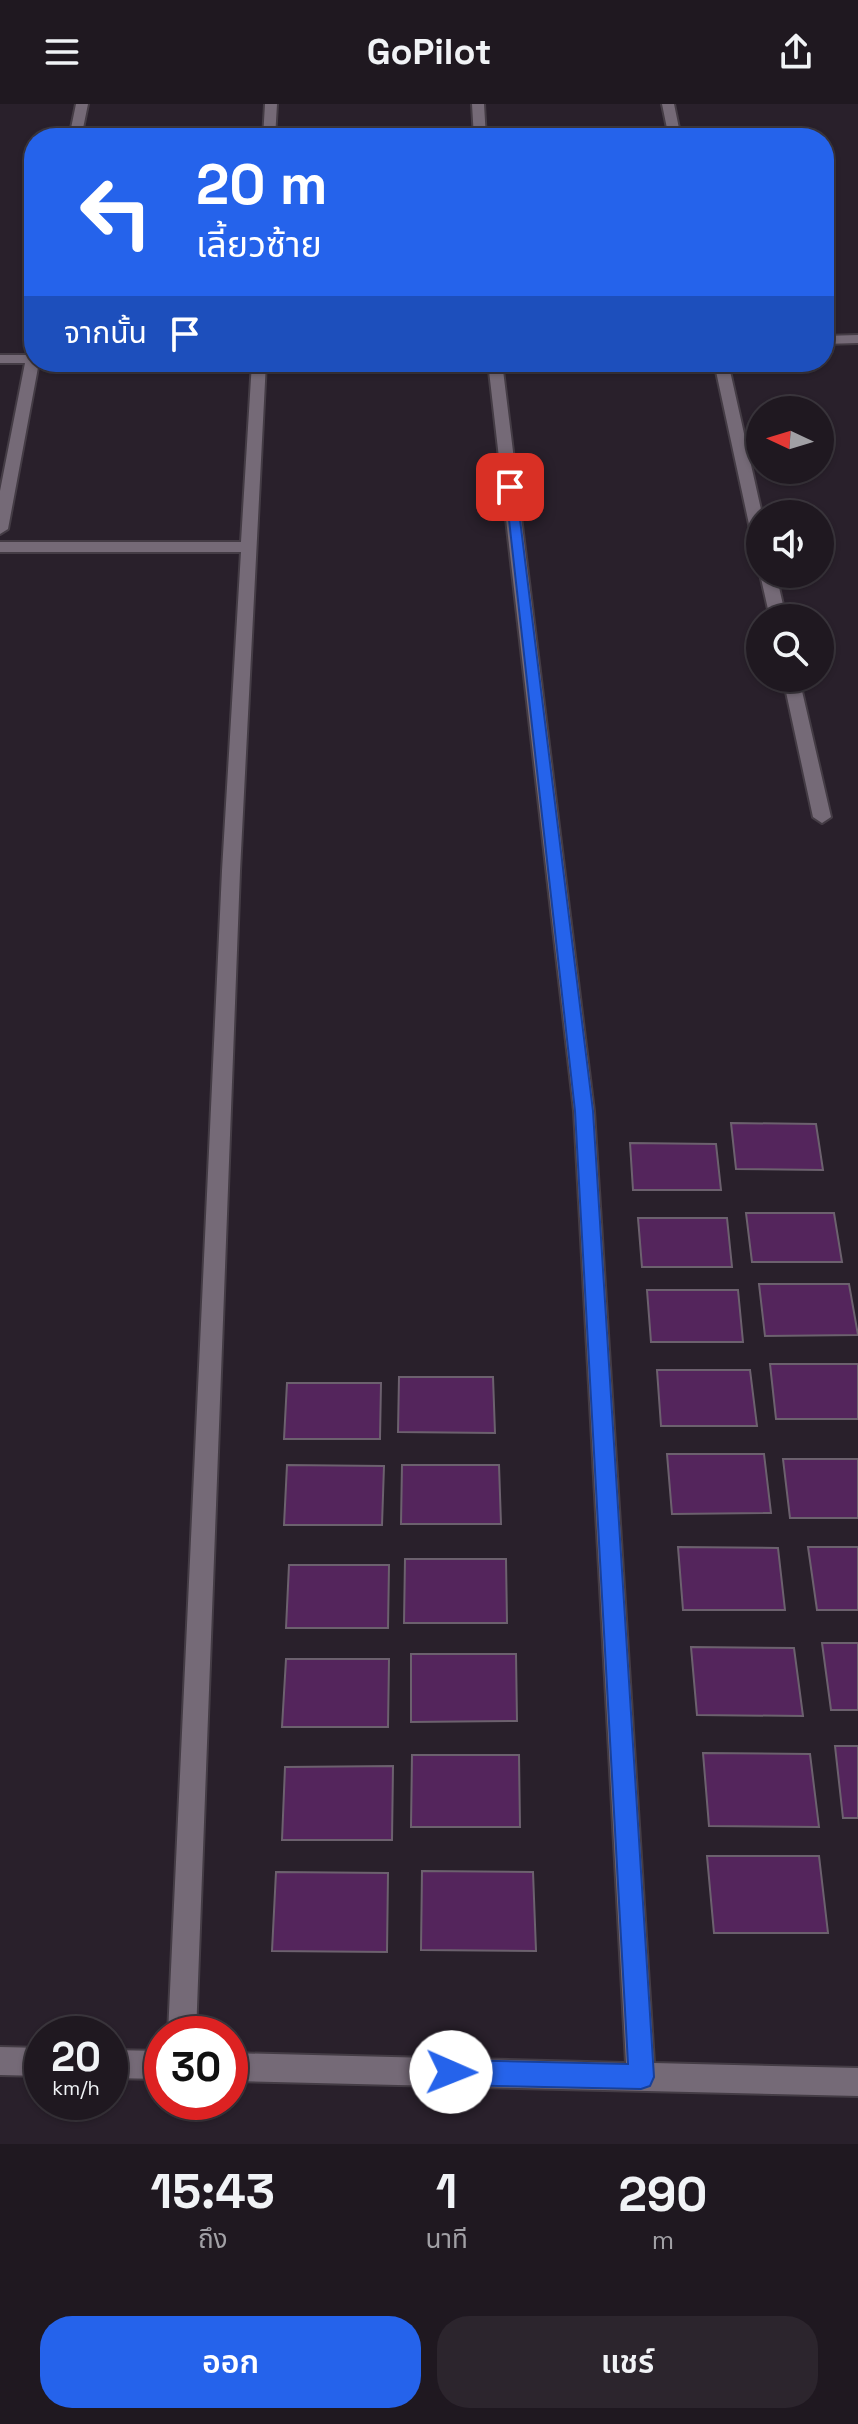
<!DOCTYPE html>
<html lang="th">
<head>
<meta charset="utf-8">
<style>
  :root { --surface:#1f1820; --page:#2c252d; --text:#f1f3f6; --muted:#a1a0a5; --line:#3c373e; --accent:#2563eb }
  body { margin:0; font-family:"Space Grotesk","Noto Sans Thai",sans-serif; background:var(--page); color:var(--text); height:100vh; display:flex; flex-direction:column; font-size:30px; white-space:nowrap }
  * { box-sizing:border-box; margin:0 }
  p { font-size:26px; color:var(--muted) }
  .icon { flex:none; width:44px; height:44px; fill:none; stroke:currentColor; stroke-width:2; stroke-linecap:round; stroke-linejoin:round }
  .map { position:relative; height:2040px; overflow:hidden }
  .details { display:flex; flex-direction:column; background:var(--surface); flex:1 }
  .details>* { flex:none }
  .guide { position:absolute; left:24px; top:24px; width:810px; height:244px; border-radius:32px; box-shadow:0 2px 6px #0004,0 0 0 2px var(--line); background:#2563eb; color:#fff; overflow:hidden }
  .needle { width:52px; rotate:274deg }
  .controls { position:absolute; left:746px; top:292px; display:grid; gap:16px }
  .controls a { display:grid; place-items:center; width:88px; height:88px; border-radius:50%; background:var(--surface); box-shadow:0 2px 6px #0004,0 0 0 2px var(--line); font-size:40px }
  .speed { position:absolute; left:24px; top:1912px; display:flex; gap:16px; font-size:40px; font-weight:700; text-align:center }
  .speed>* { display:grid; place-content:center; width:104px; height:104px; border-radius:50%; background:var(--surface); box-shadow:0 2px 6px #0004,0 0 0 2px var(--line); line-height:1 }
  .speed small { font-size:20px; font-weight:400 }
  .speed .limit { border:12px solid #d22; background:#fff; color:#111 }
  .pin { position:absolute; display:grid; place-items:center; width:68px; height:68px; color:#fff; margin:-34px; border-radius:16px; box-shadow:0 4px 12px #0006 }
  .me { position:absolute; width:88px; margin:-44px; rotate:91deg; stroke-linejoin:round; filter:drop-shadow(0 0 6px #0008) }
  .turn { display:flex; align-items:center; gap:28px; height:168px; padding:0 40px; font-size:36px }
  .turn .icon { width:104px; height:104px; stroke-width:2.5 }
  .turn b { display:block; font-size:56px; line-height:68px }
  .then { display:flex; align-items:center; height:76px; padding:0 40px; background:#0003; gap:16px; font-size:30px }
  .eta { display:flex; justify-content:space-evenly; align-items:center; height:136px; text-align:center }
  .eta b { font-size:48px; font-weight:600; line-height:56px }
  .button { display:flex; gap:16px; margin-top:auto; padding:16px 40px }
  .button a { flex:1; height:92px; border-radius:32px; background:var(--accent); color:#fff; font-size:32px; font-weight:600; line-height:92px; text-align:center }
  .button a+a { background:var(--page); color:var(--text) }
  header { display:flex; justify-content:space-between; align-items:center; height:104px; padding:0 40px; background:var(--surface); font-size:36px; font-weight:600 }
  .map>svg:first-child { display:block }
  .building { fill:#54255c; stroke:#6c616e; stroke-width:2 }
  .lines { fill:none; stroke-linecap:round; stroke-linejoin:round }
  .minor-casing { stroke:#443c45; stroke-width:4 }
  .minor { fill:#756a77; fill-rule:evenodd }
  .route { fill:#2563eb; stroke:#184099; stroke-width:2 }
</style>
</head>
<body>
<header><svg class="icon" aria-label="menu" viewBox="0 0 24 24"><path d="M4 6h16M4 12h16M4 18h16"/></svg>GoPilot<svg class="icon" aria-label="share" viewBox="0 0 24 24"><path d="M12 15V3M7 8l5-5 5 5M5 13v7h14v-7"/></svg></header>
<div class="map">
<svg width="858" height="2040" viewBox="0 0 858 2040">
  <rect width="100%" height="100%" fill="#29202b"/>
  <path class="building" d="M731,1019L816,1020L823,1066L736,1065Z
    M630,1039L716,1040L721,1086H633Z
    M746,1109H834L842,1158H752Z
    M638,1114H727L732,1163H642Z
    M759,1180H849L858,1231L765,1232Z
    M647,1186H738L743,1238H651Z
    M770,1260H858V1315H776Z
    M657,1266H750L757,1322H661Z
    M399,1273H493L495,1329L398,1328Z
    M287,1279H381L380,1335H284Z
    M667,1350H764L771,1409L672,1410Z
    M783,1355H858V1414H790Z
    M287,1361L384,1362L382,1421H284Z
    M402,1361H499L501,1420H401Z
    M678,1443L778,1444L785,1506H683Z
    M808,1443H858V1506H817Z
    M405,1455H506L507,1519H404Z
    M289,1461H389L388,1524H286Z
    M822,1539H858V1606H831Z
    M691,1543L794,1544L803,1612L697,1611Z
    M411,1550H516L517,1617L411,1618Z
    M286,1555H389L388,1623H282Z
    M835,1642H858V1714H843Z
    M703,1649L810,1650L819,1723L709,1722Z
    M412,1651H519L520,1723H411Z
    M393,1662L392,1736H282L285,1663Z
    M707,1752H819L828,1829H714Z
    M422,1767L533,1768L536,1847L421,1846Z
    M276,1768L388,1769L387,1848L272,1847Z"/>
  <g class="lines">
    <defs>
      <path id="minor" d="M76,0H88L81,34H69Z
        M265,0H277L275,34H263Z
        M472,0H484L486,34H474Z
        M662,0H674L681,34H669Z
        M858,231V239L824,240V232Z
        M34,246V258H39L8,425L0,430V387L25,259H0V251H27Z
        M252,258H266L240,767L196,1930H168L222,767L241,448H0V438H241Z
        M488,258H502L594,1007L654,1959L858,1964V1992L230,1977V1949L626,1959L574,1007Z
        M714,258H728L762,410L760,439L752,434Z
        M760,470H776L786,514H770Z
        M783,574H799L831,713L822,719L813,713Z
        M0,1943L42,1944V1972L0,1971Z
        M110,1946L162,1947V1975L110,1974Z"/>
    </defs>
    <use href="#minor" class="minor-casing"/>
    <use href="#minor" class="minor"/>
  </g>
  <path class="route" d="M505,380L516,383L593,1007L654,1973L650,1982L641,1985L451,1981L442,1977L439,1968L442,1959L451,1956L628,1960L575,1007Z"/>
</svg>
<div class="controls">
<a><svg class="needle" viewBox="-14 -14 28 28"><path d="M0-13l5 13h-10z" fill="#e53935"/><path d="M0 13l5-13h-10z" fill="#a1a0a5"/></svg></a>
<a><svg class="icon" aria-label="sound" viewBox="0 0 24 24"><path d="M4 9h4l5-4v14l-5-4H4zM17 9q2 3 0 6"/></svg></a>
<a><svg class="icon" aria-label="search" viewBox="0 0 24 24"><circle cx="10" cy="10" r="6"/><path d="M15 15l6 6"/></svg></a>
</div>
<div class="speed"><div>20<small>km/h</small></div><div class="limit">30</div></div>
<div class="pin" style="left:510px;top:383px;background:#d93025"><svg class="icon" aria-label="arrive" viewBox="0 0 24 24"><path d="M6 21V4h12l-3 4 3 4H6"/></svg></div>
<svg class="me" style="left:451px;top:1968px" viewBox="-20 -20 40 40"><circle r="19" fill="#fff"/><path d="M0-13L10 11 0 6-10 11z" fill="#2563eb"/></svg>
<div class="guide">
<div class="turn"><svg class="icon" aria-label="left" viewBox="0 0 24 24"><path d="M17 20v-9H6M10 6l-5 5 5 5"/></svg><div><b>20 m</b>เลี้ยวซ้าย</div></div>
<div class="then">จากนั้น<svg class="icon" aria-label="arrive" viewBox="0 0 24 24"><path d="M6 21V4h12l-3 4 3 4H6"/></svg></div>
</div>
</div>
<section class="details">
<div class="eta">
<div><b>15:43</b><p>ถึง</p></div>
<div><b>1</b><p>นาที</p></div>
<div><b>290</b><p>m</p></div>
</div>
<div class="button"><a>ออก</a><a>แชร์</a></div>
</section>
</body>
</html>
